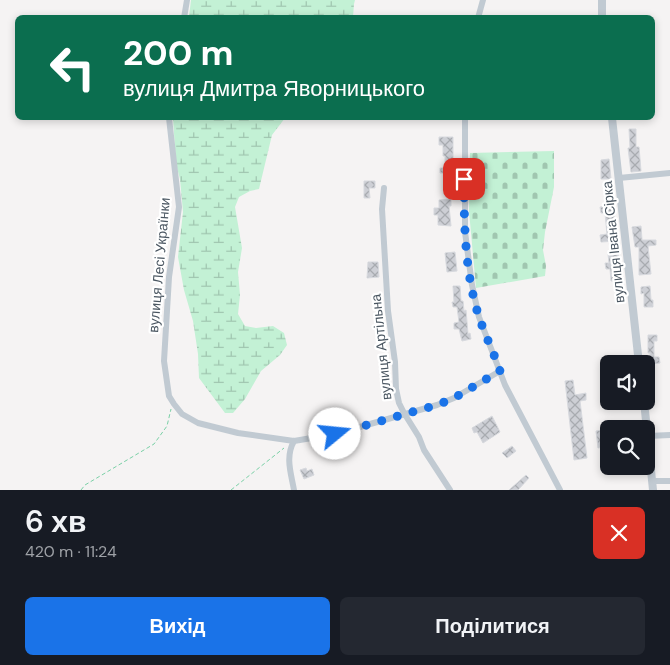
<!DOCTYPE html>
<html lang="uk">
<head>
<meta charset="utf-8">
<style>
  :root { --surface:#171b24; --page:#242831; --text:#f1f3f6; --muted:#9ea1a6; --accent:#1a73e8 }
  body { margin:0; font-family:"DM Sans",sans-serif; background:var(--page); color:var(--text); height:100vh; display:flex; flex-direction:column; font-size:19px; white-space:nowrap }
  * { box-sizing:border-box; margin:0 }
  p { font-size:16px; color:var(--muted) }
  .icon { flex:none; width:28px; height:28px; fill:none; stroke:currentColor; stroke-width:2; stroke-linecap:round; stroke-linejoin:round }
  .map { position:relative; height:490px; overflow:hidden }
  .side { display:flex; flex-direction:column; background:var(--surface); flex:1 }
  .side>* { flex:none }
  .banner { position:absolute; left:15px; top:15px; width:640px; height:105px; border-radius:8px; box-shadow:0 2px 8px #0003; background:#0b6e4f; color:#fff; overflow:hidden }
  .tools { position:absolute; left:600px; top:355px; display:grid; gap:10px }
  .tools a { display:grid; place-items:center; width:55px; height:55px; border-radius:8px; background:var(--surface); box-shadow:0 2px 8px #0003; font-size:25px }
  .pin { position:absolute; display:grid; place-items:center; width:42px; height:42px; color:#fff; margin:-21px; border-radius:10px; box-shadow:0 2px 8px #0006 }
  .me { position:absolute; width:55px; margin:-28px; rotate:73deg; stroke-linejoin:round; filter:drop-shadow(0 0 4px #0008) }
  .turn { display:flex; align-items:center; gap:18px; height:105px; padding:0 25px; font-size:22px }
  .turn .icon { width:65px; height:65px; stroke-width:2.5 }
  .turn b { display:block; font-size:35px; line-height:42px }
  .round { display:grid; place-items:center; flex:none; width:52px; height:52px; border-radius:8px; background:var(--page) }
  .summary { display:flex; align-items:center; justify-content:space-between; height:85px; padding:0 25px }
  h1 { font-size:30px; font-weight:600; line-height:38px }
  .primary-button { display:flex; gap:10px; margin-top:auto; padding:10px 25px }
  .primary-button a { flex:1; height:58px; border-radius:8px; background:var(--accent); color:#fff; font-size:20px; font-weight:600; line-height:58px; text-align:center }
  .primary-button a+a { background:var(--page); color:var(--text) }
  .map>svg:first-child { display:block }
  .wetland { fill:url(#wetland-marsh) }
  .cemetery { fill:url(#cemetery-stones) }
  .building { fill:url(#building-cross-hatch); stroke:#d7d9de }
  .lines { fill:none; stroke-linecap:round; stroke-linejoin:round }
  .path { stroke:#7ad0a6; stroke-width:1; stroke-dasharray:4 2.5; stroke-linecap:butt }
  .minor { stroke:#c1cad2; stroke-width:6 }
  .tertiary { stroke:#c1cad2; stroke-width:8 }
  .route { stroke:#1a73e8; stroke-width:9; stroke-dasharray:0 16.2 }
  .labels { text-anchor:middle; stroke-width:4.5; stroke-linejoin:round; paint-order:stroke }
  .street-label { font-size:14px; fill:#4a5661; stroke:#fff }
</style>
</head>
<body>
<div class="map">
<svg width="670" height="490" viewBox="0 0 670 490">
  <defs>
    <pattern id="wetland-marsh" width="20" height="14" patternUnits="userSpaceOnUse" patternTransform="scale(1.25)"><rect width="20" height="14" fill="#c3f1d5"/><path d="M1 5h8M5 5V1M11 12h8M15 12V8" fill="none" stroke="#a0c6b0"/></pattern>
    <pattern id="cemetery-stones" width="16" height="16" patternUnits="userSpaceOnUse" patternTransform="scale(1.25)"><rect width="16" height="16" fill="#c3f1d5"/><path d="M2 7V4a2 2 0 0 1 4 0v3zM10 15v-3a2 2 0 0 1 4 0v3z" fill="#a0c6b0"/></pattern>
    <pattern id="building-cross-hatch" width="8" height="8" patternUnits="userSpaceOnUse" patternTransform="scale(1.25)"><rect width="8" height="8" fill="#cdcfd5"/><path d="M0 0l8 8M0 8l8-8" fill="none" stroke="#a8abb0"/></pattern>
  </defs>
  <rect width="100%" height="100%" fill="#f5f3f3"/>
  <path class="wetland" d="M191,0H355L354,4L353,17H189Z
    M173,118H285L272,135L259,189L250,191L239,197L235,207L242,248L238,272L240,295L238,314L245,326L256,328L273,326L284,333L287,345L280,355L261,371L245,399L233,413H225L199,378L198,354L193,321L184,290L178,257L183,212L180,179L176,164Z"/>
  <path class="cemetery" d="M554,151V187L545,232L543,250L546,266L545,276L476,288L469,211L470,153Z"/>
  <path class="building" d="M629,129H636V147H639L641,171L631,172L628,148H630Z
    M439,137H453V168H450V173H440V168H445V156H443V145H439Z
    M609,159L611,179H601V160Z
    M364,181H375V188H369L370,198H364Z
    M451,199V206H449L451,226L438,225V215H434V208H439V200Z
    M613,206L617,241L601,242L600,235L607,234L605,213H601L600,207Z
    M641,226L642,240H656V245L648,246L651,274L639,275V247H635L632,227Z
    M455,252L457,271L447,272L445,253Z
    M608,254H618L619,259L615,260L616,272H619V281H611L610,269H606L605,263H609Z
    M368,262H378L379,277L367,278Z
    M453,286H460L461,301H463L464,311L466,310L468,334L470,333L471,339L462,341L459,329H454V323L459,322L457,307H453L452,302H454Z
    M650,286L651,300H653V307H644V293L641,294V287Z
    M648,335H657V341H654V357H659L660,363L651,364L650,353H648Z
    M573,380L575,395L586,393V400L580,401L587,458L574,460L565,381Z
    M492,416L500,432L483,443L477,432L474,433L472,428Z
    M609,429V446L598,448L596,431Z
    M512,446L516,451L507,458L502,453Z
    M306,468L307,471L312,469L314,475L304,479L300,470Z
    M526,475L529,478L518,490H509Z"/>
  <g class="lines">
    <path class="path" d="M81,490L85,485L154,444L167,426L171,409
      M231,490L284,448"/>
    <path class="minor" d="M184,18L187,0
      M478,18L483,0
      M169,118L179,207L169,277L164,361L169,396L174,404L182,414L198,423L238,433L294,441L335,434L437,405L454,398L500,371
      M465,118V232L472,285L479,317L505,385L560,490
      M619,178L670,173
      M384,188L382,209L388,311L395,362L396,389L399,403L404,413L419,437L424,450L450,490
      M648,436L670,435
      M653,481H670
      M294,490C291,473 285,457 294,441"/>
    <path class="tertiary" d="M602,0V18
      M612,118L639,364
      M644,401L653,490"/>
  </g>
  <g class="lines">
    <path class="route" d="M335,434L437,405L454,398L500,371C494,353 485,335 479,317C465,273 464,226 464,179"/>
  </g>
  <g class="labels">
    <g class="street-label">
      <text transform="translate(613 242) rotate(-96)" y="5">вулиця Івана Сірка</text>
      <text transform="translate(159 265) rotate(-85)" y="5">вулиця Лесі Українки</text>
      <text transform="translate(381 347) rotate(-96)" y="5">вулиця Артільна</text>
    </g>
  </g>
</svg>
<div class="tools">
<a><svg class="icon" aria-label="sound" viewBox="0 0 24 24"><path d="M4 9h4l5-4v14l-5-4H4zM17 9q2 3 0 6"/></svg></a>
<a><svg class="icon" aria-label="search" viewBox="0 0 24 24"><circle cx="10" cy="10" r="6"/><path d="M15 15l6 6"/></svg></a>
</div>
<div class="pin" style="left:464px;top:179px;background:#d93025"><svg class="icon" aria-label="arrive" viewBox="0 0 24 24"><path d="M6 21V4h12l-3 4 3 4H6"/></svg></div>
<svg class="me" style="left:335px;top:434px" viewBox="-20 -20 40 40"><circle r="19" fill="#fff"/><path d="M0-13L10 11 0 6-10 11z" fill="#1a73e8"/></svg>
<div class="banner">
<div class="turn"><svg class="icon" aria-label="left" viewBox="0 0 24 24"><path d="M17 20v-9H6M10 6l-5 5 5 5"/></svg><div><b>200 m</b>вулиця Дмитра Яворницького</div></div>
</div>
</div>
<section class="side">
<div class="summary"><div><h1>6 хв</h1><p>420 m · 11:24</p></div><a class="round" style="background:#d93025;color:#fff"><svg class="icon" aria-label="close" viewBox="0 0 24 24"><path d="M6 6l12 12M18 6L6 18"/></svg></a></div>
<div class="primary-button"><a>Вихід</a><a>Поділитися</a></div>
</section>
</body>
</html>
